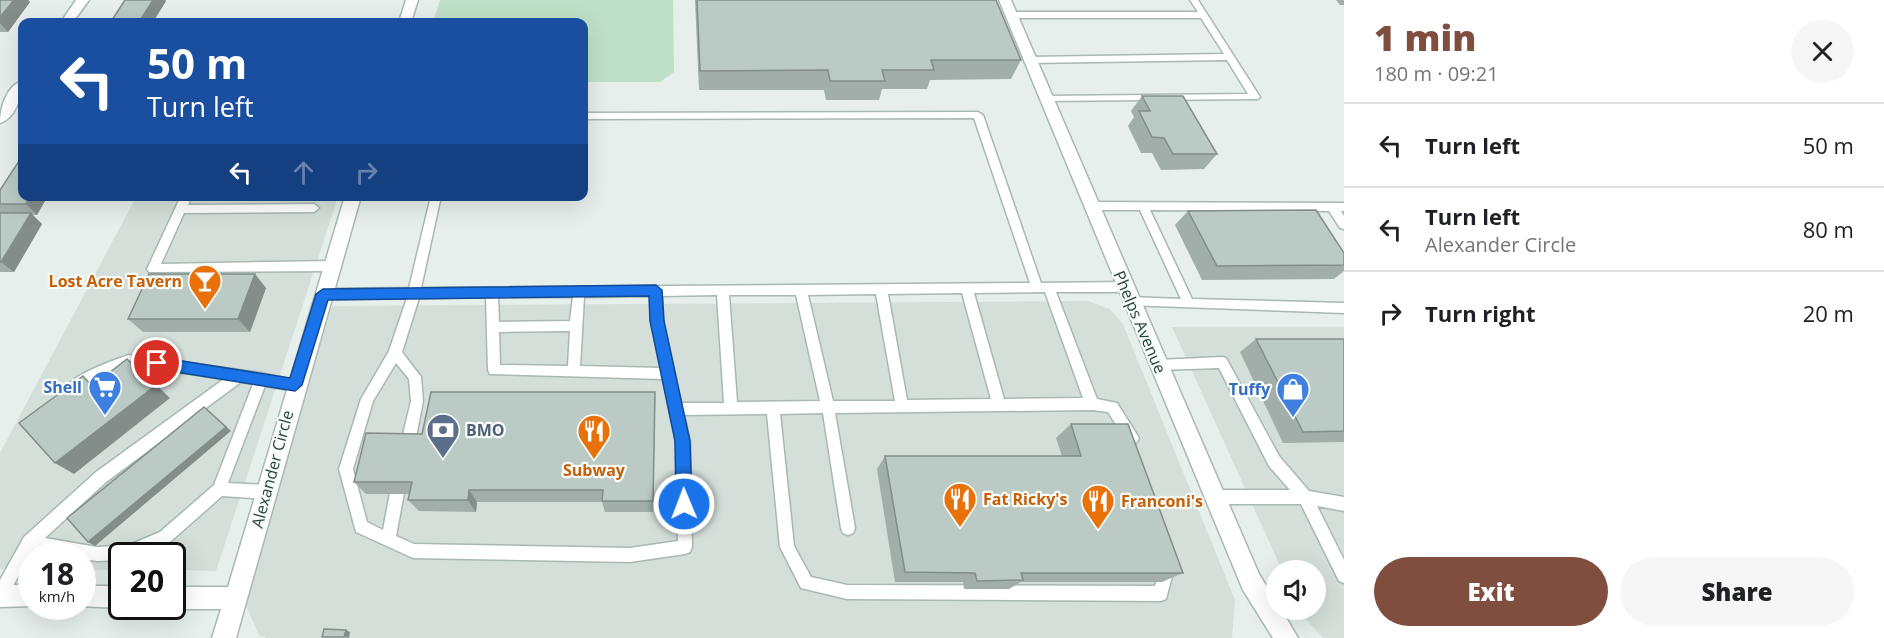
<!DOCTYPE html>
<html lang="en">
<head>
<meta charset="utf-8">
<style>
  :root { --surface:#fff; --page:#f6f6f6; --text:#202124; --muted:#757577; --line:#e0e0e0; --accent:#7f4e3f }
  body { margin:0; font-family:"Open Sans",sans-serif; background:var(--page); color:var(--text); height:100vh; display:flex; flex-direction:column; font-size:22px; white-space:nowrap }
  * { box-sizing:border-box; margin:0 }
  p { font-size:20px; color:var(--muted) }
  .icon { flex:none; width:33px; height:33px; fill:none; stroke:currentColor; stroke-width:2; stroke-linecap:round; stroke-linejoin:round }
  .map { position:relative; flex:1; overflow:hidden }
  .details { display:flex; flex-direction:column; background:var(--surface); width:540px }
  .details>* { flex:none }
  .guide { position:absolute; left:18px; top:18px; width:570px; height:183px; border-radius:12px; box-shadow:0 6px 24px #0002; background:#1a4fa0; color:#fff; overflow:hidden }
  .tools { position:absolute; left:1266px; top:560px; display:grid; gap:12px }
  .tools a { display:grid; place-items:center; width:60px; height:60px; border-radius:50%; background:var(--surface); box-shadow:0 6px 24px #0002; font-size:30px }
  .speed { position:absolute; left:18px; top:542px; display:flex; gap:12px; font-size:30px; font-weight:700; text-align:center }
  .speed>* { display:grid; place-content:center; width:78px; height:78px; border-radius:50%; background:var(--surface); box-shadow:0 6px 24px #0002; line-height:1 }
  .speed small { font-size:15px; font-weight:400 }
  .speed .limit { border:3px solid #111; border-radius:9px; background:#fff; color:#111 }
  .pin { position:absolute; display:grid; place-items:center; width:51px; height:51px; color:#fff; margin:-26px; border:3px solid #fff; border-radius:50%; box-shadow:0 2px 6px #0007 }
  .me { position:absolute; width:66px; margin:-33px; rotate:359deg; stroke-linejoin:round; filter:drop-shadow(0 0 4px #0008) }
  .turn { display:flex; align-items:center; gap:21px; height:126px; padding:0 30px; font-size:27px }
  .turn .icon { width:78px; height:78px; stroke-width:2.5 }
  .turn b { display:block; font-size:42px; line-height:51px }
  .lanes { display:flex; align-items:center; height:57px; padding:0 30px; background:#0003; justify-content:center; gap:30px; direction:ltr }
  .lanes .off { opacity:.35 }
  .round { display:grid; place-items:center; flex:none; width:63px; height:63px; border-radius:32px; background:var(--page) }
  .summary { display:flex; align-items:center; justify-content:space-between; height:102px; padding:0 30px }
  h1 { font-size:36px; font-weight:800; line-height:45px; color:var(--accent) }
  .action { display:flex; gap:12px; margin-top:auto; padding:12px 30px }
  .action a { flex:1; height:69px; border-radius:36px; background:var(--accent); color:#fff; font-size:24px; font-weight:800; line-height:69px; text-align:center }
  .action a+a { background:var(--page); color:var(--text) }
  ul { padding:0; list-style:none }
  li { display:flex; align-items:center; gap:18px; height:84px; padding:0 30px; border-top:2px solid var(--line) }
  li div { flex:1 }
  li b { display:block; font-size:22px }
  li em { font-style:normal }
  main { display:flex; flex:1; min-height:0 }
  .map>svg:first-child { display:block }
  .built { fill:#d4dfda }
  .green { fill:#bfe0c8 }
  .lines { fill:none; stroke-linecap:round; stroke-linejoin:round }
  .service-casing { stroke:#a8b8b2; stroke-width:3 }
  .minor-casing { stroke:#a8b8b2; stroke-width:3 }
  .service { fill:#fff; fill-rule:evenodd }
  .minor { fill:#fff; fill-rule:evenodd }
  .wall { fill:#a1aea9 }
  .shaded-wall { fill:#838d89 }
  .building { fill:#bbcac4; stroke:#838d89; stroke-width:1.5 }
  .route { fill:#1a73e8; stroke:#114b97; stroke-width:1.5 }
  .labels { text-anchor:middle; stroke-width:4.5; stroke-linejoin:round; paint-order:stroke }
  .food-label { font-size:16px; font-weight:bold; fill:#c56008; stroke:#f7fbf9; text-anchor:start }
  .street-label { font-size:16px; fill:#24423a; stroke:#f7fbf9 }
  .shop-label { font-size:16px; font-weight:bold; fill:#366cbe; stroke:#f7fbf9; text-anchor:end }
  .service-label { font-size:16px; font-weight:bold; fill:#4e5e75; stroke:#f7fbf9; text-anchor:start }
</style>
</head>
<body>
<main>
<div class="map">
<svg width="1344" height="638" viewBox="0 0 1344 638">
  <rect width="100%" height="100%" fill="#e6efeb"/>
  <path class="built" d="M136,197H338L216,571L173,570L172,555H122L121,570H83L82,555H32L31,570L0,569V453Z
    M1088,301L1110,309L1123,324L1235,600L1232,638H267L259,635L244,601L332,306Z
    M1172,327H1344V638H1323L1302,615L1299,609H1316V570H1282Z"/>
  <path class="green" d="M440,0H673L674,72L660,82H584V22H433Z"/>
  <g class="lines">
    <defs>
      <path id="service" d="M1190,0H1198L1260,97L1258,99L1043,101L1041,99L1046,96L1248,94L1227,60L1029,63L1024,60L1029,57L1224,54L1201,18H1011L1007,15L1011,12H1198Z
        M978,112L983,115L1041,283L1124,282L1128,284L1130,287L1128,290L1124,292H1056L1097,399L1117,403L1139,438L1137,442L1132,444L1127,442L1108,412L1092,410L835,413L855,528L853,533L848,535L843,533L841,528L823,413L780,414L794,546L811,577L847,585L1155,586L1163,560L1168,558L1173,560L1175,565L1166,599L1161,601L847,599L801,588L780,547L767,414L684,415L690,441L692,547L690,552L685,554L630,562L413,558L356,532L339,469L361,399L389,351L407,298L323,299L319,297L317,294L319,291L323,289L409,288L431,196H441L421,288L1030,283L974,118L584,119V113ZM1045,292L1083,398L1004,399L974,293ZM962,293L991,399L907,400L888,294ZM876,294L895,401H833L808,295ZM717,295L724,403H681L663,321L662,296ZM729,295H796L820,401L737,402ZM650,296L651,321L661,368L580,366L584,297ZM486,297L488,370L490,374L663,379L676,441L678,541L630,548L414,544L396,536L404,493L402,488L397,486L392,488L390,493L383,530L367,522L353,469L373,401L396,363L409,379L411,401L400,447L402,451L407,453L412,451L414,447L423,401L421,377L402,352L419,298ZM498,297H573L570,321L499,322ZM570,331L568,366L500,365L499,332Z
        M181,196H192L188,205L314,204L319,208L314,212L184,213L161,264L331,261L337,266L331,271L149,272L147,269Z
        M1090,202L1344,203V211H1341L1344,216V229L1340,228L1329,211L1150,210L1192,299L1344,303V313L1126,305L1124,302L1126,299L1130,297L1181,299L1140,210H1090L1085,206Z
        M129,355L261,373L299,381L301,385L299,389L295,391L265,386L228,483L268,485L273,487L275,492L273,497L268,499L222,496L170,542L162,555H147L148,551L139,555H122V560L97,561L82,559V555H62L33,550L5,600L0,602V580L24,537L96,472L224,379L130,365L73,393L69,391L67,387C74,374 114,360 129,355ZM241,382L253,384L214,485L160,532L129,545L97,547L45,538L106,482Z
        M1222,357L1226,358L1279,456L1309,491L1344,497V511L1317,506L1344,560V583L1339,581L1301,504H1215L1210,502L1208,497L1210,492L1215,490H1290L1269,466L1219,368L1158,370L1154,369L1152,365L1154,361L1158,360Z"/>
      <path id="minor" d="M76,0H89L73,22H61Z
        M406,0H418L411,22H399Z
        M999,0H1011L1259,574L1276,602V609H1281L1298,638H1273L1243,590Z
        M22,81C23,95 15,119 0,123C0,109 6,86 22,81Z
        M345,196H361L236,638H212L221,609H172L164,606H172V587H228Z
        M0,585H32V606H35L0,607Z
        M82,586H122V606H127L122,608L77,606H82Z"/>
    </defs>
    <use href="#service" class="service-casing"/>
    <use href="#minor" class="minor-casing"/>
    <use href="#service" class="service"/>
    <use href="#minor" class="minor"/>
  </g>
  <path class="wall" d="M0,0H28L30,2L8,32H0Z
    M125,0H165L166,1L153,22H114L112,20Z
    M695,0H996L1021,60L1011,79L930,80L927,89H882L879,100H826L824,90H699Z
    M1336,0H1344V5H1340Z
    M1142,96L1217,154L1204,169L1161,170L1152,153H1141L1128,126L1134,117L1131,111Z
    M19,161L37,215H32L42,224L14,272H0V213H1H0V190Z
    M1188,211L1344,253V271L1334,279L1202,280L1175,225Z
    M266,288L250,332H143L128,319Z
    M1256,339H1344V442L1283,443L1240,352Z
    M655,392V407L653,512H605L602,502H477L476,512L419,511L408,500L410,494H366L354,482L422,434Z
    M1071,424L1183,573L1162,582H1021L1009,589H964L963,582H895L877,469L885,456H1062L1056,438Z"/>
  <path class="shaded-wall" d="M14,0H28L30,2L8,32L0,23V17Z
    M153,0H165L166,1L153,22H143L141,19Z
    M30,196H48L37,215L26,204Z
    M31,213L42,224L14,272L1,262Z
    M255,274L266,288L250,332L238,319Z
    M127,359L143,372L170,398L74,474L55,463Z
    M655,392V407L653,512V501Z
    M209,411L231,431L95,546L88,542Z
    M469,490L477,502L476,512L468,500Z
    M346,630L350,632L349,638L344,637Z"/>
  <path class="building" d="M0,0H14L0,17Z
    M125,0H153L141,19L112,20Z
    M697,0H996L1021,60H931L934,70H882L885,81H830L828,70L700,71Z
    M1142,96H1183L1217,154H1173L1164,138L1152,137L1139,111H1150Z
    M19,161H22V196H30L26,204H0V190Z
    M1316,210L1344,253V265L1217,266L1188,211Z
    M0,213H31L1,262H0Z
    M149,274H255L238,319H128Z
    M1256,339H1344V431L1303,432Z
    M127,359L155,386L55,463L19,423L83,376L92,386Z
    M431,392H655L653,501H602L603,490H469L468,500H408L412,482H354L366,433L422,434Z
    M204,407L226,427L88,542L67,518Z
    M1071,424H1128L1183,573H1021L1023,580L977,581L975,573L905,572L885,456H1081Z
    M324,629L346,630L344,637H322Z"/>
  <path class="route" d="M656,285L662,290L664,321L690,441L692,504L690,510L684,512L679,510L676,504L675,441L650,321L649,296L328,300L302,385L295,391L157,369L150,363L157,357L290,378L316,294L323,289Z"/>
  <defs>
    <symbol id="bar-pin" viewBox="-11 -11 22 30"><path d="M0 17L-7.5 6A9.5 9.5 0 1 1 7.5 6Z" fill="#e8710a" stroke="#f7fbf9"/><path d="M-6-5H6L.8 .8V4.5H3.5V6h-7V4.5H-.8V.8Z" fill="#fff"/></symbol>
    <symbol id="supermarket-pin" viewBox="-11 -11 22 30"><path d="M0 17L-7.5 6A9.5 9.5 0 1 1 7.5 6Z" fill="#3f7fe0" stroke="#f7fbf9"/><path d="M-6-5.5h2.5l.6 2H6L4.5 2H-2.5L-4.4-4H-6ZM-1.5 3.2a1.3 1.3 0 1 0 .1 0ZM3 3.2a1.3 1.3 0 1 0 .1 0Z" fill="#fff"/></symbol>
    <symbol id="shop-pin" viewBox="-11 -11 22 30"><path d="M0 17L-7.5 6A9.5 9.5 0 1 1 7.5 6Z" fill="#3f7fe0" stroke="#f7fbf9"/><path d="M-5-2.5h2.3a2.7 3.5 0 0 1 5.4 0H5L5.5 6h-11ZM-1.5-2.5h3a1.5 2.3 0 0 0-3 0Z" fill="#fff"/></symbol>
    <symbol id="bank-pin" viewBox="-11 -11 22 30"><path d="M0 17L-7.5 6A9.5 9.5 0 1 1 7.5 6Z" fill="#5c6f8a" stroke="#f7fbf9"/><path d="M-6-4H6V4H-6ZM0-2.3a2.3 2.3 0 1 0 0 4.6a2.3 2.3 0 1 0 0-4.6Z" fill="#fff"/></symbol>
    <symbol id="restaurant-pin" viewBox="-11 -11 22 30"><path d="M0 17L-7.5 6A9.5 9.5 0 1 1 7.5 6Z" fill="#e8710a" stroke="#f7fbf9"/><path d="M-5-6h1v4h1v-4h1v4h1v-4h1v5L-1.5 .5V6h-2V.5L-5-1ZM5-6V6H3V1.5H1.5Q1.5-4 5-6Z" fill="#fff"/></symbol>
  </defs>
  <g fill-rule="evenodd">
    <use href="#bar-pin" x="186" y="262" width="38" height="52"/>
    <use href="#supermarket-pin" x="86" y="368" width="38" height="52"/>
    <use href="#shop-pin" x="1274" y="370" width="38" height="52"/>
    <use href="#bank-pin" x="424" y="411" width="38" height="52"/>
    <use href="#restaurant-pin" x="575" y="412" width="38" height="52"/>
    <use href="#restaurant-pin" x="941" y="480" width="38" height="52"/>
    <use href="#restaurant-pin" x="1079" y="482" width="38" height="52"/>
  </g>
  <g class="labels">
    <g class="food-label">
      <text x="182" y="287" text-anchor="end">Lost Acre Tavern</text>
      <text x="594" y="476" text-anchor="middle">Subway</text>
      <text x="983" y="505">Fat Ricky's</text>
      <text x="1121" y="507">Franconi's</text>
    </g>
    <g class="street-label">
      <text transform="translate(1140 322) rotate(67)" y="6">Phelps Avenue</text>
      <text transform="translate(272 469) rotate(-75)" y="6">Alexander Circle</text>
    </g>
    <g class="shop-label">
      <text x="82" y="393">Shell</text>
      <text x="1270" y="395">Tuffy</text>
    </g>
    <g class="service-label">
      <text x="466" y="436">BMO</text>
    </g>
  </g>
</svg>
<div class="tools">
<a><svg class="icon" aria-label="sound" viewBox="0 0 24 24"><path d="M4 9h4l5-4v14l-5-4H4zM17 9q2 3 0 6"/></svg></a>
</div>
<div class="speed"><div>18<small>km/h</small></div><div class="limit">20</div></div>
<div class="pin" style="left:157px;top:363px;background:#d93025"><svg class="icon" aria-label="arrive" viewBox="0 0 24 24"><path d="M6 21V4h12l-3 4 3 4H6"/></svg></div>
<svg class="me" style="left:684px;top:504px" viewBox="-20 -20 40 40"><circle r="17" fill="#1a73e8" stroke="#fff" stroke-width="3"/><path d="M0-11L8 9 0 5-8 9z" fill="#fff"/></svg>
<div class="guide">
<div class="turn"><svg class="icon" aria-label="left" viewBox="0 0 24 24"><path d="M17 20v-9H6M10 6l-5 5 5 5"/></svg><div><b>50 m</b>Turn left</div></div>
<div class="lanes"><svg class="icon" aria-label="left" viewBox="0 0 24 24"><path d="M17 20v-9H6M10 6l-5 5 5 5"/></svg><svg class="icon off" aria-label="ahead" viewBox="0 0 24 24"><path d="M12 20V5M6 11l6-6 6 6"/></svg><svg class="icon off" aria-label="right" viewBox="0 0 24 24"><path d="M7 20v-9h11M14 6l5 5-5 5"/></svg></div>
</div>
</div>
<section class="details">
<div class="summary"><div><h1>1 min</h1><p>180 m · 09:21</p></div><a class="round"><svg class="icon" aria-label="close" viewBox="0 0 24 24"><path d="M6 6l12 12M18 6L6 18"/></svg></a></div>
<ul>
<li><svg class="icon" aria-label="left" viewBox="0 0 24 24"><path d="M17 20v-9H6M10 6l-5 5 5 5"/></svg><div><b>Turn left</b></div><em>50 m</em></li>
<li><svg class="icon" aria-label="left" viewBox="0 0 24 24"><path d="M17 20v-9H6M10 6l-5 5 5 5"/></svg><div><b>Turn left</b><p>Alexander Circle</p></div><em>80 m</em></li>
<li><svg class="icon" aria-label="right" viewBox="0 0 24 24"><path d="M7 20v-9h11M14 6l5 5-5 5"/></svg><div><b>Turn right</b></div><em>20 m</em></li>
</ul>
<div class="action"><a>Exit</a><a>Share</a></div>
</section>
</main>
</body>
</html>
